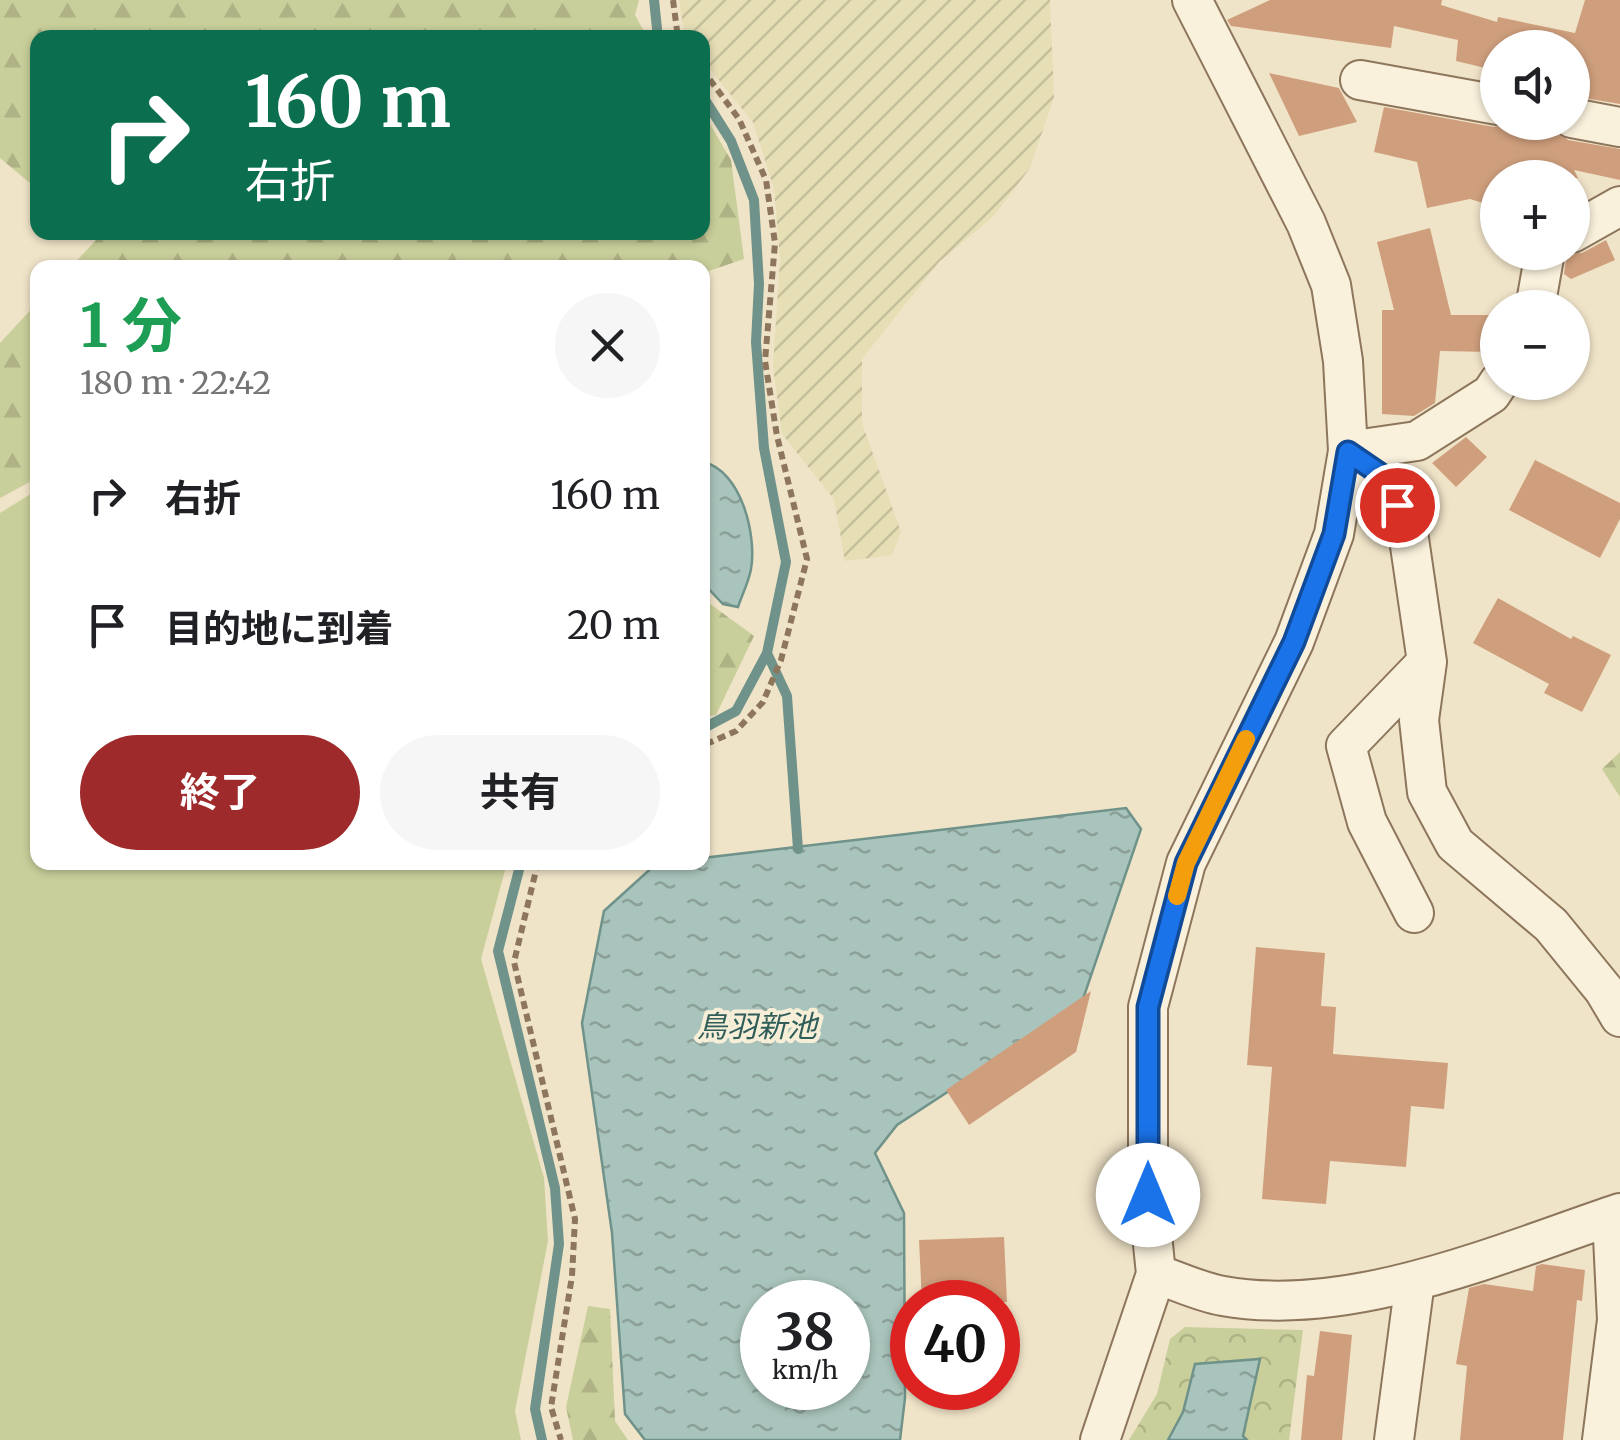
<!DOCTYPE html>
<html lang="ja">
<head>
<meta charset="utf-8">
<style>
  :root { --surface:#fff; --page:#f6f6f6; --text:#202124; --muted:#757577; --accent:#9e2a2b }
  body { margin:0; font-family:Merriweather,"Noto Sans JP",serif; background:var(--page); color:var(--text); height:100vh; display:flex; flex-direction:column; font-size:38px; white-space:nowrap }
  * { box-sizing:border-box; margin:0 }
  p { font-size:32px; color:var(--muted) }
  .icon { flex:none; width:55px; height:55px; fill:none; stroke:currentColor; stroke-width:2; stroke-linecap:round; stroke-linejoin:round }
  .map { position:relative; flex:1; overflow:hidden }
  .details { position:absolute; left:30px; top:260px; width:680px; height:610px; display:flex; flex-direction:column; background:var(--surface); border-radius:20px; box-shadow:0 2px 8px #0004 }
  .details>* { flex:none }
  .guide { position:absolute; left:30px; top:30px; width:680px; height:210px; border-radius:20px; box-shadow:0 2px 8px #0004; background:#0b6e4f; color:#fff; overflow:hidden }
  .tools { position:absolute; left:1480px; top:30px; display:grid; gap:20px }
  .tools a { display:grid; place-items:center; width:110px; height:110px; border-radius:50%; background:var(--surface); box-shadow:0 2px 8px #0004; font-size:50px }
  .speed { position:absolute; left:740px; top:1280px; display:flex; gap:20px; font-size:50px; font-weight:700; text-align:center }
  .speed>* { display:grid; place-content:center; width:130px; height:130px; border-radius:50%; background:var(--surface); box-shadow:0 2px 8px #0004; line-height:1 }
  .speed small { font-size:25px; font-weight:400 }
  .speed .limit { border:15px solid #d22; background:#fff; color:#111 }
  .pin { position:absolute; display:grid; place-items:center; width:85px; height:85px; color:#fff; margin:-42px; border:5px solid #fff; border-radius:50%; box-shadow:0 2px 10px #0007 }
  .me { position:absolute; width:110px; margin:-55px; rotate:0deg; stroke-linejoin:round; filter:drop-shadow(0 0 8px #0008) }
  .turn { display:flex; align-items:center; gap:35px; height:210px; padding:0 50px; font-size:45px }
  .turn .icon { width:130px; height:130px; stroke-width:2.5 }
  .turn b { display:block; font-size:70px; line-height:85px }
  .round { display:grid; place-items:center; flex:none; width:105px; height:105px; border-radius:52px; background:var(--page) }
  .summary { display:flex; align-items:center; justify-content:space-between; height:170px; padding:0 50px }
  h1 { font-size:60px; font-weight:700; line-height:75px; color:#1e9e55 }
  .primary-button { display:flex; gap:20px; margin-top:auto; padding:20px 50px }
  .primary-button a { flex:1; height:115px; border-radius:60px; background:var(--accent); color:#fff; font-size:40px; font-weight:700; line-height:115px; text-align:center }
  .primary-button a+a { background:var(--page); color:var(--text) }
  ul { padding:0; list-style:none }
  li { display:flex; align-items:center; gap:30px; height:130px; padding:0 50px }
  li div { flex:1 }
  li b { display:block; font-size:38px }
  li em { font-style:normal }
  .map>svg:first-child { display:block }
  .farmland { fill:url(#farmland-furrows) }
  .grass { fill:#c9cf9b }
  .forest { fill:url(#forest-firs) }
  .park { fill:url(#park-crowns) }
  .water { fill:url(#water-ripples); stroke:#6f938a; stroke-width:2.5; fill-rule:evenodd }
  .lines { fill:none; stroke-linecap:round; stroke-linejoin:round }
  .stream { stroke:#6f938a; stroke-width:10 }
  .building { fill:#cf9f7d }
  .minor-casing { stroke:#8d765c; stroke-width:42 }
  .path { stroke:#8d765c; stroke-width:6; stroke-dasharray:8 5; stroke-linecap:butt }
  .minor { stroke:#faf1dc; stroke-width:38 }
  .route-casing { stroke:#114b97; stroke-width:25 }
  .route { stroke:#1a73e8; stroke-width:18 }
  .slow { stroke:#f59e0b; stroke-width:18 }
  .labels { text-anchor:middle; stroke-width:8; stroke-linejoin:round; paint-order:stroke }
  .water-label { font-size:30px; font-style:italic; fill:#2f5d5a; stroke:#f7eed8 }
</style>
</head>
<body>
<div class="map">
<svg width="1620" height="1440" viewBox="0 0 1620 1440">
  <defs>
    <pattern id="farmland-furrows" width="10" height="10" patternUnits="userSpaceOnUse" patternTransform="scale(2.5)"><rect width="10" height="10" fill="#e6deb5"/><path d="M-1 1l2-2M0 10L10 0M9 11l2-2" fill="none" stroke="#c6bf9b"/></pattern>
    <pattern id="forest-firs" width="22" height="20" patternUnits="userSpaceOnUse" patternTransform="scale(2.5)"><rect width="22" height="20" fill="#c9cf9b"/><path d="M5 1l3.5 6h-7zM16 11l3.5 6h-7z" fill="#aeb285"/></pattern>
    <pattern id="park-crowns" width="20" height="18" patternUnits="userSpaceOnUse" patternTransform="scale(2.5)"><rect width="20" height="18" fill="#c9cf9b"/><path d="M2 6a3 3 0 1 1 6 0M12 15a3 3 0 1 1 6 0" fill="none" stroke="#aeb285"/></pattern>
    <pattern id="water-ripples" width="26" height="14" patternUnits="userSpaceOnUse" patternTransform="scale(2.5)"><rect width="26" height="14" fill="#a9c4bc"/><path d="M2 4q2-2 4 0t4 0M15 11q2-2 4 0t4 0" fill="none" stroke="#8ba098"/></pattern>
  </defs>
  <rect width="100%" height="100%" fill="#f0e4c8"/>
  <path class="farmland" d="M679,0H1050L1054,97L1030,168L993,217L939,262L862,359V423L901,532L892,555L845,561L834,499L782,434L773,366L780,259L774,189L753,122L703,61L702,38L685,37Z"/>
  <path class="grass" d="M37,490L38,862L507,863L481,959L544,1178L548,1241L515,1411L521,1440H0V513Z"/>
  <path class="forest" d="M0,0H639L635,15L647,37L38,38L37,189L0,158Z
    M703,112L731,160L744,259L703,273L702,268L71,267L96,240L88,233L702,232Z
    M37,303V478L0,498V343Z
    M702,598L754,636L716,715L703,717Z
    M1620,752V797L1602,769Z
    M588,1306L610,1309L615,1421L628,1440H573L566,1407Z"/>
  <path class="park" d="M1185,1327L1303,1330L1289,1440H1129L1157,1394L1170,1339Z"/>
  <path class="water" d="M703,462C741,470 757,535 751,569C749,581 742,595 738,607L723,604L703,583Z
    M1126,808L1141,829L1081,1005L897,1125L875,1153L904,1213L905,1398L900,1440H645L625,1414L612,1233L582,1023L604,911L657,863L702,862L703,858ZM762,1302H848V1388H762Z
    M1260,1359L1243,1436L1247,1440H1168L1183,1412L1195,1364Z"/>
  <g class="lines">
    <path class="stream" d="M654,0L658,38
      M702,95L731,141L754,200L759,284L756,342L764,448L786,562L767,653L736,711L702,729
      M767,653L787,696L798,849
      M521,862L498,951L555,1188L559,1244L535,1409L542,1440"/>
  </g>
  <path class="building" d="M1270,0H1442L1441,5L1497,22L1498,17L1575,33L1585,0H1620V104L1572,96V48H1498V71L1456,61L1458,40L1394,26L1391,48L1231,26L1227,20Z
    M1269,73L1339,88L1357,122L1299,136Z
    M1384,107L1494,127L1511,122L1551,125L1568,140L1620,149V180L1574,170L1578,178H1497L1489,205L1470,199L1427,208L1417,162L1374,152Z
    M1430,228L1451,315H1489L1490,321H1498V348L1491,347V352L1440,351L1435,403L1414,416L1382,414V310H1394L1377,242Z
    M1606,240L1615,260L1571,279L1564,274L1567,254L1582,253Z
    M1466,437L1487,457L1456,487L1432,463Z
    M1535,460L1620,503V519L1600,558L1509,510Z
    M1498,598L1571,639L1573,636L1611,655L1582,712L1544,693L1549,684L1473,643Z
    M1256,947L1325,953L1321,1006L1336,1007L1333,1054L1448,1063L1444,1109L1411,1106L1406,1167L1330,1161L1326,1204L1262,1199L1272,1067L1247,1065Z
    M1091,991L1076,1052L969,1125L946,1090Z
    M1004,1237L1007,1302H922L919,1240Z
    M1542,1264L1585,1270L1582,1301L1577,1300L1563,1440H1460L1467,1366L1456,1364L1469,1288L1484,1284L1533,1291L1536,1266Z
    M1320,1331L1352,1335L1342,1440H1301L1307,1375L1314,1376Z"/>
  <g class="lines">
    <defs>
      <path id="minor" d="M1360,80L1498,105
        M1572,118L1620,127
        M1572,233L1620,206
        M1535,308L1545,252
        M1348,451L1386,478L1408,532L1427,662L1419,720L1427,792L1455,844L1551,925L1604,990L1620,1017
        M1348,451L1417,441L1491,394L1499,382
        M1414,913L1367,822L1346,746L1427,662
        M1156,1274C1178,1281 1200,1292 1223,1296C1350,1319 1501,1253 1620,1213
        M1100,1440L1156,1274L1148,1195V1007L1186,863L1294,642L1334,534L1348,451L1343,361L1331,285L1306,223L1192,0
        M1394,1440L1415,1281
        M1602,1440L1617,1320L1612,1216"/>
    </defs>
    <use href="#minor" class="minor-casing"/>
    <path class="path" d="M673,0L678,38
      M702,69L739,119L766,180L775,243L765,361L777,436L807,559L781,660L763,702L736,731L702,746
      M538,862L514,962L575,1219L572,1276L551,1407L561,1440"/>
    <use href="#minor" class="minor"/>
  </g>
  <g class="lines">
    <defs>
      <path id="route" d="M1148,1195V1007L1186,863L1294,642L1334,534L1348,452L1386,478L1397,505"/>
    </defs>
    <use href="#route" class="route-casing"/>
    <use href="#route" class="route"/>
    <path class="slow" d="M1177,896L1186,863L1246,739"/>
  </g>
  <g class="labels">
    <g class="water-label">
      <text x="757" y="1037">鳥羽新池</text>
    </g>
  </g>
</svg>
<div class="tools">
<a><svg class="icon" aria-label="sound" viewBox="0 0 24 24"><path d="M4 9h4l5-4v14l-5-4H4zM17 9q2 3 0 6"/></svg></a>
<a>+</a>
<a>−</a>
</div>
<div class="speed"><div>38<small>km/h</small></div><div class="limit">40</div></div>
<div class="pin" style="left:1397px;top:505px;background:#d93025"><svg class="icon" aria-label="arrive" viewBox="0 0 24 24"><path d="M6 21V4h12l-3 4 3 4H6"/></svg></div>
<svg class="me" style="left:1148px;top:1195px" viewBox="-20 -20 40 40"><circle r="19" fill="#fff"/><path d="M0-13L10 11 0 6-10 11z" fill="#1a73e8"/></svg>
<div class="guide">
<div class="turn"><svg class="icon" aria-label="right" viewBox="0 0 24 24"><path d="M7 20v-9h11M14 6l5 5-5 5"/></svg><div><b>160 m</b>右折</div></div>
</div>
<section class="details">
<div class="summary"><div><h1>1 分</h1><p>180 m · 22:42</p></div><a class="round"><svg class="icon" aria-label="close" viewBox="0 0 24 24"><path d="M6 6l12 12M18 6L6 18"/></svg></a></div>
<ul>
<li><svg class="icon" aria-label="right" viewBox="0 0 24 24"><path d="M7 20v-9h11M14 6l5 5-5 5"/></svg><div><b>右折</b></div><em>160 m</em></li>
<li><svg class="icon" aria-label="arrive" viewBox="0 0 24 24"><path d="M6 21V4h12l-3 4 3 4H6"/></svg><div><b>目的地に到着</b></div><em>20 m</em></li>
</ul>
<div class="primary-button"><a>終了</a><a>共有</a></div>
</section>
</div>
</body>
</html>
